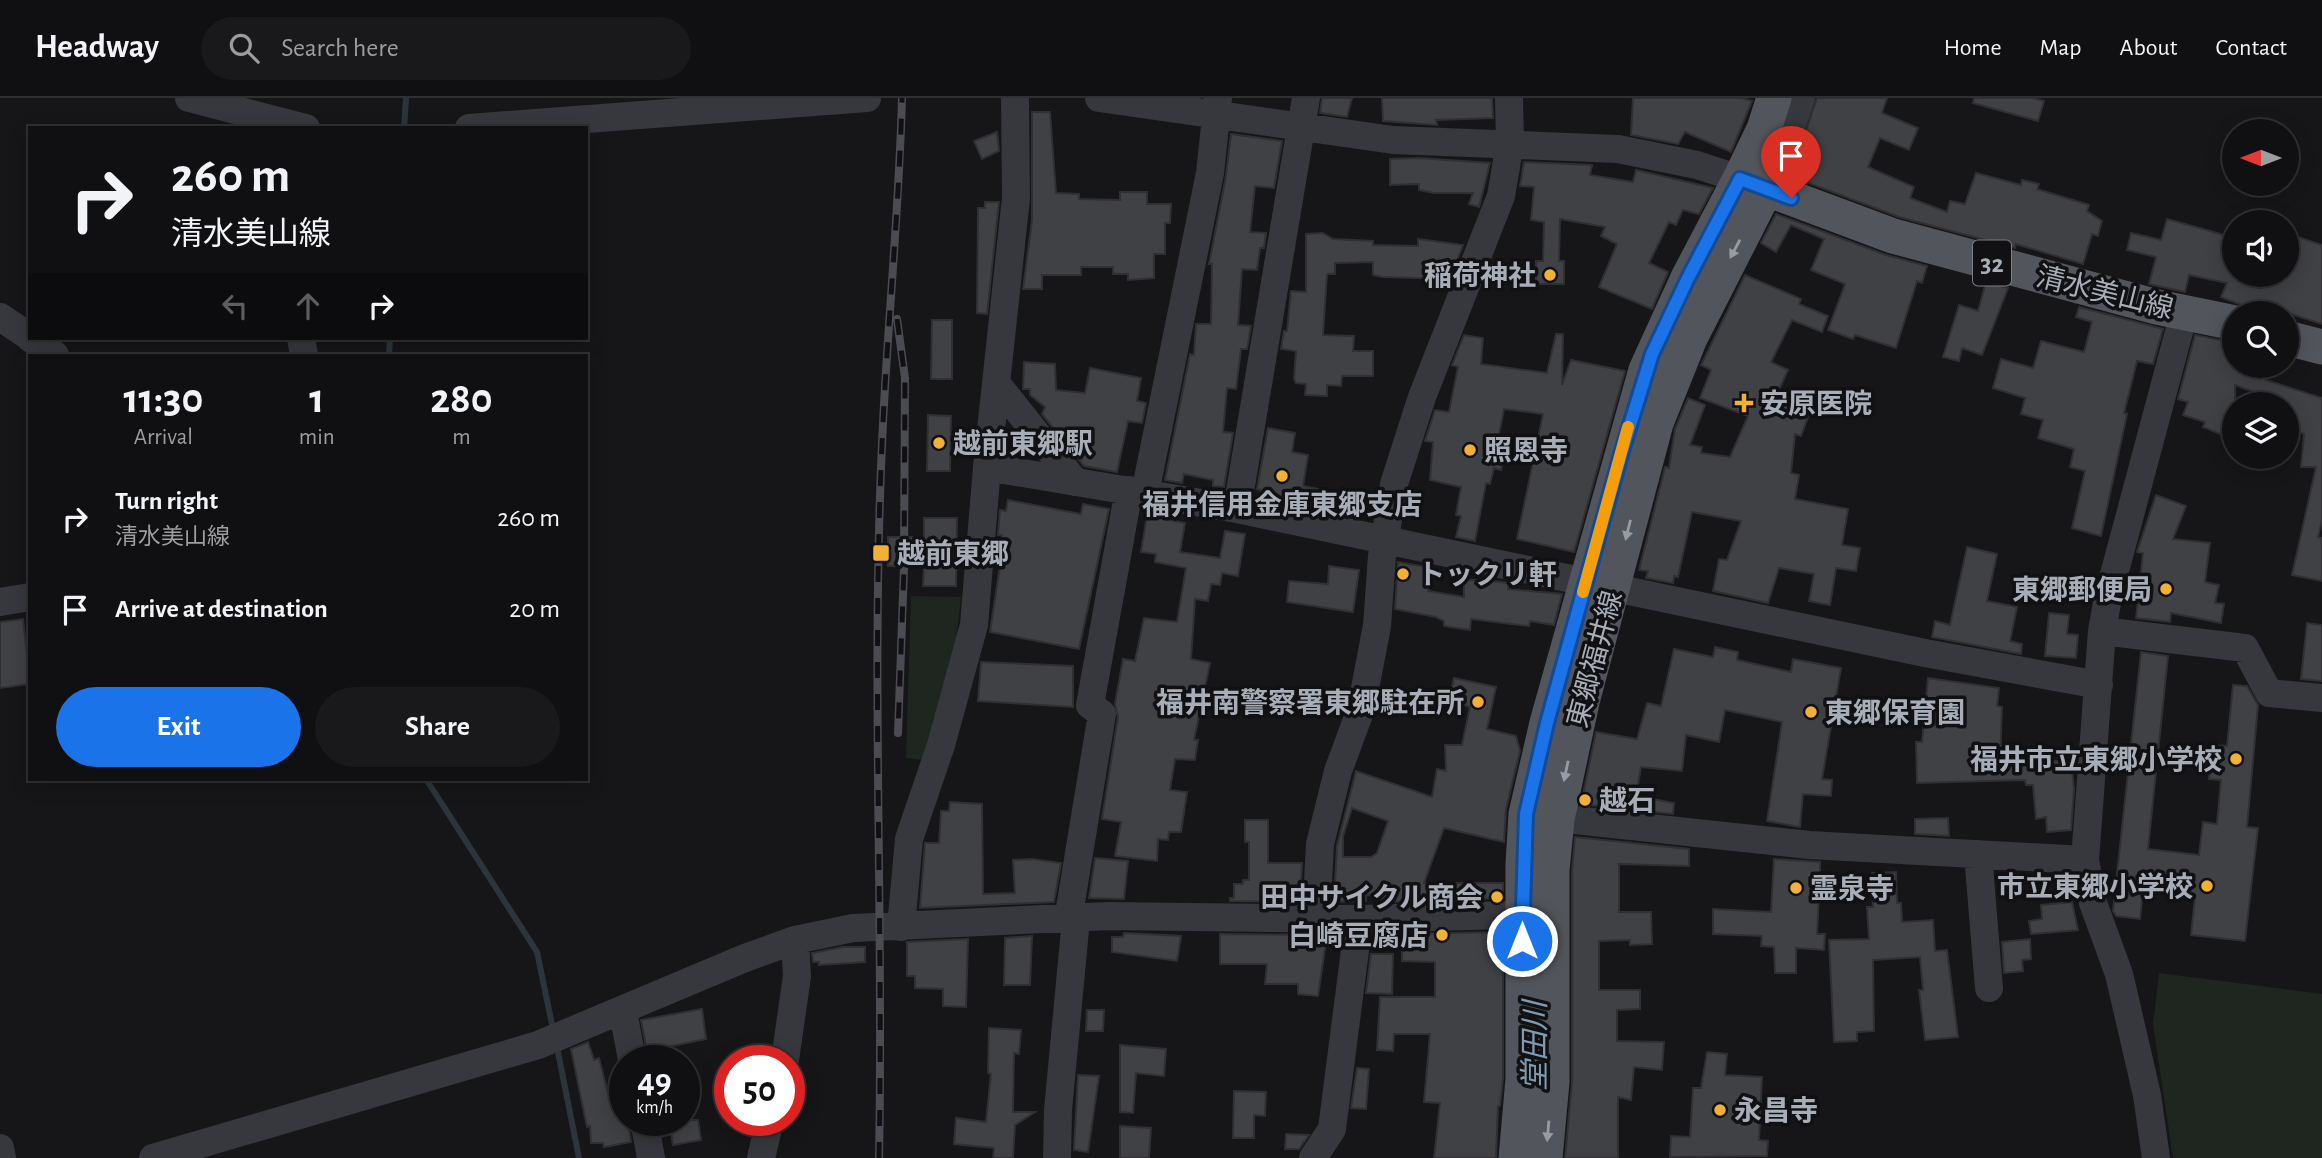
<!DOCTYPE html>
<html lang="en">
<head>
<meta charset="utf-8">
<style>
  :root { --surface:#101012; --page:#19191b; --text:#f1f3f6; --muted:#9c9d9f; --line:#303032; --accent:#1a73e8 }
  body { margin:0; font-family:"Alegreya Sans","Noto Sans JP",sans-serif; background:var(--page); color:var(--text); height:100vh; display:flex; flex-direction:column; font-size:26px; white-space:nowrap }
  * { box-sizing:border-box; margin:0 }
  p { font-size:23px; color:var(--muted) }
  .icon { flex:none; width:38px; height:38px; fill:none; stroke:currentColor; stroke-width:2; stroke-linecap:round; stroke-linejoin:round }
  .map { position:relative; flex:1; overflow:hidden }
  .side { position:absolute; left:28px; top:256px; width:560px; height:427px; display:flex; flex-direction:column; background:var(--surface); border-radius:0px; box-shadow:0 4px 18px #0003,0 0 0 2px var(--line) }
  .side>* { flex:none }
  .banner { position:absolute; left:28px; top:28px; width:560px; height:214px; border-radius:0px; box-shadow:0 4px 18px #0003,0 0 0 2px var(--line); background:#101012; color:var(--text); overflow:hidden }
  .needle { width:46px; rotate:270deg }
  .fabs { position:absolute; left:2222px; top:21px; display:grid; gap:14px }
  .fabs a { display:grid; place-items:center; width:77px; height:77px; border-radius:50%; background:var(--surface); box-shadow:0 4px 18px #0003,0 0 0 2px var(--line); font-size:35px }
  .speed { position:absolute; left:609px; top:947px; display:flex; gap:14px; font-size:35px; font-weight:700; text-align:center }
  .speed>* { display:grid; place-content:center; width:91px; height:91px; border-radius:50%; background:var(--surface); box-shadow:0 4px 18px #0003,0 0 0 2px var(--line); line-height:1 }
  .speed small { font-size:18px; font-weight:400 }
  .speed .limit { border:10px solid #d22; background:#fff; color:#111 }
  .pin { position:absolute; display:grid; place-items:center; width:60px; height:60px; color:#fff; margin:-72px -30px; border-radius:50% 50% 50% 0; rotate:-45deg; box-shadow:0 0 7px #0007 }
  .pin .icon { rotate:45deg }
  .me { position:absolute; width:77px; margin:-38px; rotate:0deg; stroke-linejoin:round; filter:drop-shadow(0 0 5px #0008) }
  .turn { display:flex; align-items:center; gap:24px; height:147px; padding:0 28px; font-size:32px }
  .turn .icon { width:91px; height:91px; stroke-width:2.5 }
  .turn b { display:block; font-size:49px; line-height:60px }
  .lanes { display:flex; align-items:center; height:66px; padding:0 28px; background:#0003; justify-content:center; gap:35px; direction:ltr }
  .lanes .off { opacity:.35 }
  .eta { display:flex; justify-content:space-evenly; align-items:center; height:119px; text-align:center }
  .eta b { font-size:42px; font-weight:700; line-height:49px }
  .primary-button { display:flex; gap:14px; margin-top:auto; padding:14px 28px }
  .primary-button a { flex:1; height:80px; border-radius:42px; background:var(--accent); color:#fff; font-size:28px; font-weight:700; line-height:80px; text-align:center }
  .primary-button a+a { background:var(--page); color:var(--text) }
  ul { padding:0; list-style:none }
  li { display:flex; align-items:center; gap:21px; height:91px; padding:0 28px }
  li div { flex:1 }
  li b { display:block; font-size:26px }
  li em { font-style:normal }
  header { display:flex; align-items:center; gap:42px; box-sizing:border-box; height:98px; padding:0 35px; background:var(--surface); border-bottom:2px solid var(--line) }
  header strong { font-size:33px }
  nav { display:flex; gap:38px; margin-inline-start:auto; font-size:24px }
  .search { width:490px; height:63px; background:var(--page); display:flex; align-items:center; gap:18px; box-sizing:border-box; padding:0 24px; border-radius:38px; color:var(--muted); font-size:26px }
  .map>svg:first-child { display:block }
  .green { fill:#1e261f }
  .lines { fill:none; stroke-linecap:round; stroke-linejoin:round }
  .stream { stroke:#2c353c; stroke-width:6 }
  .building { fill:#404145; stroke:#303034; stroke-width:2; fill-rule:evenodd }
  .minor { stroke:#37383d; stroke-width:28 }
  .major { stroke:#53555c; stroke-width:35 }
  .rail-casing { stroke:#4a4c52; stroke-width:8 }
  .rail { stroke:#111113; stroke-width:5; stroke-dasharray:16; stroke-linecap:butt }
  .oneway { fill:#979ba6 }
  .route-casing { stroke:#114b97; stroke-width:18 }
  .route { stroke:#1a73e8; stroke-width:12 }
  .slow { stroke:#f59e0b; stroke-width:12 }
  .poi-dot { fill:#f2b134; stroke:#111113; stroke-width:2.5 }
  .labels { text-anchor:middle; stroke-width:7; stroke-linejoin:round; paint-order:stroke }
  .shield { fill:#111113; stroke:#7b7e86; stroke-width:2 }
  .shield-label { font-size:26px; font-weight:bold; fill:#a8adb8 }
  .poi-label { font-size:28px; font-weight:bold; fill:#a8adb8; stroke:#111113; text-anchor:start }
  .street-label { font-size:28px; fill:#a8adb8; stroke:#111113 }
  .water-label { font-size:30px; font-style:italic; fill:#7f9bb3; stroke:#111113 }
</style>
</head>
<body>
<header>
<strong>Headway</strong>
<div class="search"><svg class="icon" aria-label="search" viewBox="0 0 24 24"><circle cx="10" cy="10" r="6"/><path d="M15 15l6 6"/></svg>Search here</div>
<nav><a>Home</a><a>Map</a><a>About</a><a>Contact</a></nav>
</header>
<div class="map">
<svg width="2322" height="1060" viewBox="0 0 2322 1060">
  <rect width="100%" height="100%" fill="#161618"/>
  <path class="green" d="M911,498L961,499L954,560L924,662L906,660Z
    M2159,875L2322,896V1060H2173L2153,926Z"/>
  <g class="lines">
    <path class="stream" d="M404,30L406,0
      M389,257L390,240
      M426,681L537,854L553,931
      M557,949L579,1060"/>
  </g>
  <path class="building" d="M1322,0H1352L1347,19L1320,15Z
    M1382,0H1492L1493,20L1436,22L1437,27L1383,23Z
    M1633,0H1742L1752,3L1731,54L1685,34L1678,46L1631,37Z
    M1817,0H1887L1882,15L1918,30L1909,52L1880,40L1868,69L1914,89L1910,100L1947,114L1950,103L1965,106L1976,75L2021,87L2022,82L2039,86L2037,91L2089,107L2087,113L2102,123L2098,138L2092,136L2083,166L2016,146L2015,150L1899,119L1790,78Z
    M1974,0H2033L2044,3L2038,23L1973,5Z
    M1032,14H1050L1056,95L1079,96V101L1120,102V94H1147V106H1171L1170,125H1165V156H1154V180L1128,182V176H1113V169H1081V177H1042V191H1023L1032,122Z
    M997,34L999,53L982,61L974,43Z
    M1231,36L1282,43L1274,90L1255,88L1250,134L1266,135L1264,150H1260L1257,172L1242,171L1238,227L1251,228L1247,251H1241L1236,291L1227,290L1223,334L1233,335L1224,389L1213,388V382L1184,376L1182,385L1165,382L1190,256L1194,257L1196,226H1211L1212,166H1209L1226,78Z
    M1419,60L1490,65L1479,109L1469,106L1473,95H1434L1419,92V86L1390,87V61Z
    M1524,64L1592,67L1590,77L1633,84L1636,72L1713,90L1699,116L1683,112L1676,127L1669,124L1649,165L1668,174L1652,211L1599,189L1617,146L1601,138L1605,129L1560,121L1559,163H1564V186H1536V163H1543L1544,124L1531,122L1534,89L1520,88Z
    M985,104H999L987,216L977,215L978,110H985Z
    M1776,116L1886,157L1927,168L1922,185L1917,183L1896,250L1855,237L1853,241L1828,232L1845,186L1811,172L1824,141L1791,127L1776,154L1761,145Z
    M2167,121L2235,140V177H2287V167L2298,139L2322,147V226L2288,215L2287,218V215L2260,210L2259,214L2221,199L2227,185L2189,177L2185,194L2149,186L2156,159L2127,152L2131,135L2161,142Z
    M1323,135L1333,141L1373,143V147L1418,148V141L1463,147L1450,181L1382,179L1373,177V164L1335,165V176H1327L1323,237L1354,238L1353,253H1373V278H1342L1341,288L1327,287V298L1305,297L1306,286L1296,285L1294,281L1296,253L1281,251L1284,233H1287L1291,193L1306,194V136Z
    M1745,177L1801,201L1799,206L1828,218L1822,234L1792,222L1771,264L1788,272L1774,303L1809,316L1801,338L1795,336L1791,375L1799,377L1795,401L1848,411L1842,447L1860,450L1856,473L1836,470L1830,507L1809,503L1814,476L1779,470L1768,505L1713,493L1719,461L1727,462L1741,423L1692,414L1678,479L1674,478L1673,485L1646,480L1648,473L1639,472L1665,369L1669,370L1675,331L1688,300L1705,307L1690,347L1702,349L1701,355L1730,359L1748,318L1700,300L1711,272L1701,267Z
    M1986,184L2008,190L1982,257L1962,250L1959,263L1943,259L1959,207L1978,213Z
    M2079,209L2163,231L2153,266L2137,263L2124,315L2127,316L2101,438L2072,430L2085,373L2070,369L2074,351L2038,340L2043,322L2021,316L2025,300L1993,290L2001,261L2033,270L2041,243L2084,254L2092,224L2076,219Z
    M932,222H952V281H931Z
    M1556,236H1563L1562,287L1571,262L1625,273L1574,454L1517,441L1543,316L1504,311L1497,346H1506L1501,372L1494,370L1490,386L1486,385L1475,443L1456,439L1461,418L1456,417L1461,389L1430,382L1433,344L1425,343L1435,312L1449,314L1458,269L1452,267L1464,237L1483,240L1481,266L1547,275Z
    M2195,237L2235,245V268H2271L2266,282L2322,300V422L2318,439L2322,440V483L2292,477L2316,369H2301L2304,336L2287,330V306H2275L2277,302L2235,287V342L2203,329L2205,324L2183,317L2188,304L2178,301Z
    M1024,264L1055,266L1056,292L1085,295L1090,270L1141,280L1137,303L1146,305L1142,325L1128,323L1117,374L1084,368L1042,316L1045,309L1030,297V291H1023Z
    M928,317L951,318L950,373H927Z
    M1268,330L1295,335L1292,354L1308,357L1303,388L1333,394L1330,412L1260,397L1261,392L1257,391Z
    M2156,397L2186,408L2173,441L2210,445L2205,484L2219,487L2215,505L2224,506L2221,525L2171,515L2170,524L2136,520L2143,455L2137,454Z
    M1008,402L1081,416L1083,406L1109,411L1079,551L990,534L1003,448L1000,447L1002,437H998L1000,412L1006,413Z
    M1147,418L1185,425L1180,454L1220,460L1225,433L1245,436L1238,478L1222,475L1220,487L1211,486L1208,503L1195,501L1191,561L1210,565L1194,642H1198L1195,662L1175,661L1170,692L1187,694L1181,734H1169L1168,742L1158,741L1157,763L1115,758L1121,724L1102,721L1118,619L1115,606L1123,561L1135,563L1144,520L1177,524L1186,470L1155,464L1156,456L1141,454Z
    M924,420H957L956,488H923L924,469L888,468V439H924Z
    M1967,449L1997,456L1987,503L2017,509L2010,543L2022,546L2021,556L1932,539L1935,523L1950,527Z
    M1398,464L1432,470L1428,493L1464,499V482H1483L1508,485V491L1562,496L1554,527L1530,523L1529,528L1471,521L1470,532L1444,528V523L1436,519L1395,511Z
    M1329,468L1359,472L1353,514L1287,504L1289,483L1328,486Z
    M2049,515L2069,517L2067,536L2078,537L2076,560L2045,558Z
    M23,521L30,586L0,590V524Z
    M2307,525L2322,527V583L2301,581Z
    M1715,549L1738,554L1737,562L1791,574L1793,561L1841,570L1822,681L1832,682L1831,698L1803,696L1800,729L1767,723L1782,624L1725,612L1719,644L1686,637L1682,673L1641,669L1636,698L1674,705L1673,716L1581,706L1596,634L1637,641L1647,605L1661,608L1674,551L1713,559Z
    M2141,554L2168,558L2148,751L2199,757L2203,724L2217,726L2221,682L2209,681L2212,647L2227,648L2233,587L2247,588L2258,607L2247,729L2258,730L2245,843L2191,837L2195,799L2143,793L2140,821L2116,818L2113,813Z
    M981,564L1073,568V609L978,603Z
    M1454,580L1496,589L1487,631L1516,638L1520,653L1506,711L1504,744L1444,730L1424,785H1503V800L1386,804L1366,796V803L1334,804L1337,748L1356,673L1432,699L1437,671L1446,673L1445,647H1462L1470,609L1449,602ZM1352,710L1388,723L1377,755L1371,759H1343V738Z
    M1928,580L1999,590L1997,608L2002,609L2000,665L2071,662L2074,691L2071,732L2047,734L2046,719L2036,721L2033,687H2026L2025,682L1917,685L1916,644H1922Z
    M950,704L982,706L983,796L1015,795L1013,762L1032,761L1061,765L1054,804L920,810L925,745H939L941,713H949Z
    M1948,720L1949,738L1915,736V721Z
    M1245,722H1268V765H1302L1300,804L1230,803V800H1234V786H1243V782H1249V744H1245Z
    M1575,739L1689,751V768L1619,766V814H1651L1652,846L1630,847V842L1599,843V892H1640V911L1617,912V943L1664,944L1662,972L1634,969L1631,1002L1618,999V1060H1565L1572,984V773Z
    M1095,760L1128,763L1124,801L1089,800Z
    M1774,761L1820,764V783L1854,784V798H1819L1817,836H1825L1824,852L1796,850V875H1775L1774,849L1761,848L1762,838L1713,836V811L1771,814Z
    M1896,774L1897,805H1901L1902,824L1933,822L1935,853L1947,852L1958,939L1925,942L1919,892H1923L1920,859L1873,862L1874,933L1857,934V943L1834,944L1829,842L1869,841L1867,809H1873L1872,775Z
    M2072,804L2078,832L2031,836L2029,823L2042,821L2041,807Z
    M1503,834V980L1500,1008H1498L1496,1060H1434L1440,1005L1424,1004L1430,936H1394L1393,953L1377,952L1380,899H1435V864L1402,863V836Z
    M1124,835L1181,838L1177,863L1112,854V839H1123Z
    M1220,836L1327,837L1318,898L1298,896V886H1265L1267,866H1220Z
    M1032,838L1030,887H1004L1005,840Z
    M968,841L966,909L943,908V891L915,890V878H907V844Z
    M2030,841L2031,861L2022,862L2023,873L2004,875L2002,844Z
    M843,849H865V864L819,867V864H813L812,855Z
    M1371,856H1393L1392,896L1366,895Z
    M702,911L706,941L647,953L641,922Z
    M1087,912H1104L1103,933H1086Z
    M989,930L1021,932L1019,956L1014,955L1013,1014H1035L1015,1027L1013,1060H993L994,1050L954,1046L956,1020L986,1024L991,976L988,975Z
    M588,944L594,962L599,960L609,999L617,997L622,1022H628L631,1044L604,1049L603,1045H591L590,1028L587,1029L571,951Z
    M1120,947L1166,951L1164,978L1136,975L1133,1015L1120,1014Z
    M1707,954L1727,956L1725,977L1762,979L1759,1042L1768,1043L1767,1058L1670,1059L1671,1038L1690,1039L1693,990H1701Z
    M1357,970L1369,971L1366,1011L1351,1010Z
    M1078,977L1099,978L1088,1054L1074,1052Z
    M1234,993L1266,994L1265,1018L1254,1017V1040H1233Z
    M669,1022H698L701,1042L673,1047Z
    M1120,1028L1151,1030L1149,1060H1120Z
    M1286,1036L1309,1037L1299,1051H1285Z"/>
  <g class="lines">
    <path class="minor" d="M189,0L306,30
      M1099,0L1393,42L1618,51L1697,67L1740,81
      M469,30L867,0
      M1766,91L1782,56L1801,0
      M0,219L30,239
      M30,240L55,257
      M301,240L304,257
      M996,285L1075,384
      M987,369L1237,411L1925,555L2099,587
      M1145,395L1210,75L1218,0
      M1237,411L1306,0
      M0,504L30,499
      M2102,533L2245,550L2269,595L2322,600
      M1537,718L1809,747L2085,762
      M1978,756L1989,890
      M1316,821L1320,746L1338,673L1361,611L1377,528L1382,458L1394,386L1422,299L1501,98L1510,45L1509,0
      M1068,822L1102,616L1090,607L1129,392
      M901,829L909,741L941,647L974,527L987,369L1016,100L1015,0
      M623,913L632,962
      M785,962L797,878L795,842
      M644,1022L651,1060
      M0,1050L2,1060
      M153,1060L538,947L745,860L795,842L853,830L1109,818L1359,821L1543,816
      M761,1060L770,1022
      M1057,1060L1058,1012L1076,821
      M1313,1060L1332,1031L1359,821
      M2156,1060L2147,997L2119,876L2093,805L2085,762L2102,533L2108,499L2184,215"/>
    <path class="major" d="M1774,0L1764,31L1740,81L1893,138L2157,209L2235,225
      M2287,240L2322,249
      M1516,1060L1523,981V766L1526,716L1547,625L1646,272L1688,180L1740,81
      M1545,1060L1552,984V772L1557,721L1582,604L1656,325L1690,240L1766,91"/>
    <defs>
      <path id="rail" d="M897,221L905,280L904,470L898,635
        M879,1060C884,822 871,584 882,346C887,230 899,116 902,0"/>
    </defs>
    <use href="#rail" class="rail-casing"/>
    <use href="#rail" class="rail"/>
  </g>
  <defs><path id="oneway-solid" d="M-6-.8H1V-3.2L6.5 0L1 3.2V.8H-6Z" transform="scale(1.75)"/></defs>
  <g class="oneway">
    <use href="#oneway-solid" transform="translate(1735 151) rotate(118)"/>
    <use href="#oneway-solid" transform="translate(1628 432) rotate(104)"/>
    <use href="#oneway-solid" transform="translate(1566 673) rotate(102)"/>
    <use href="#oneway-solid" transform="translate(1548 1033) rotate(95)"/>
  </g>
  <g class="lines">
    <defs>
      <path id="route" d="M1522,843L1526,716L1547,625L1622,353L1652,256L1688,180L1740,81L1791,100"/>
    </defs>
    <use href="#route" class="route-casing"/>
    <use href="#route" class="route"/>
    <path class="slow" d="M1583,494L1628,329"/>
  </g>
  <g class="poi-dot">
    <circle cx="1550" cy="177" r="7"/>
    <path d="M1740.5 294.5h7v7h7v7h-7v7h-7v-7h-7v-7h7z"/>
    <circle cx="939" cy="345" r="7"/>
    <circle cx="1470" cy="352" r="7"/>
    <circle cx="1282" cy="378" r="7"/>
    <rect x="872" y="446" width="18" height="18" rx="3.5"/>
    <circle cx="1403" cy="476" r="7"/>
    <circle cx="2166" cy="491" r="7"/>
    <circle cx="1478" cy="604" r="7"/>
    <circle cx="1811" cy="614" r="7"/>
    <circle cx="2236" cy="661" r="7"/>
    <circle cx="1585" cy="702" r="7"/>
    <circle cx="2207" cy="788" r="7"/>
    <circle cx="1796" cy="790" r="7"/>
    <circle cx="1497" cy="799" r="7"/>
    <circle cx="1442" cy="837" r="7"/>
    <circle cx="1720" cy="1012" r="7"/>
  </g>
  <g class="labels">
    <rect class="shield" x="1973" y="142.5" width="38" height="45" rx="5"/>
    <g class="shield-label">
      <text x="1992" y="174">32</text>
    </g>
    <g class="poi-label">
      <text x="1536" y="187" text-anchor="end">稲荷神社</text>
      <text x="1760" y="315">安原医院</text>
      <text x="953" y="355">越前東郷駅</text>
      <text x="1484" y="362">照恩寺</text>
      <text x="1282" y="416" text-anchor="middle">福井信用金庫東郷支店</text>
      <text x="897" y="465">越前東郷</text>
      <text x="1417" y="486">トックリ軒</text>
      <text x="2152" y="501" text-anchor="end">東郷郵便局</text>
      <text x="1464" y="614" text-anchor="end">福井南警察署東郷駐在所</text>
      <text x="1825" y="624">東郷保育園</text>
      <text x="2222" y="671" text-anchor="end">福井市立東郷小学校</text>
      <text x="1599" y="712">越石</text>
      <text x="2193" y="798" text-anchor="end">市立東郷小学校</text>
      <text x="1810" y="800">霊泉寺</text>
      <text x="1483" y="809" text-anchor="end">田中サイクル商会</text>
      <text x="1428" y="847" text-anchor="end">白崎豆腐店</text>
      <text x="1734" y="1022">永昌寺</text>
    </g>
    <g class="street-label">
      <text transform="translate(2105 194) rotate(14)" y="10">清水美山線</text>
      <text transform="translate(1594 561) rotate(-75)" y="10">東郷福井線</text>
    </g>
    <g class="water-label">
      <text transform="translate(1535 948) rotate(-90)" y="10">堂田川</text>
    </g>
  </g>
</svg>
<div class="fabs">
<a><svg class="needle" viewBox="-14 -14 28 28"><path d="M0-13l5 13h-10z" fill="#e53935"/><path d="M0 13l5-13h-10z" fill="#9c9d9f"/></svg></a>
<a><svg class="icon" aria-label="sound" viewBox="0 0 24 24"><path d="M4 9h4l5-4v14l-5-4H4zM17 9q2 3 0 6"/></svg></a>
<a><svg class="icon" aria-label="search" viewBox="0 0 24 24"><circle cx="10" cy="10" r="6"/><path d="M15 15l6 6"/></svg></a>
<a><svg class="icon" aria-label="layers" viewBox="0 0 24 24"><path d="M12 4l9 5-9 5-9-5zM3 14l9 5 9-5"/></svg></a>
</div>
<div class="speed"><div>49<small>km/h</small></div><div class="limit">50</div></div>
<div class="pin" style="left:1791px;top:100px;background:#d93025"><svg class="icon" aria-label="arrive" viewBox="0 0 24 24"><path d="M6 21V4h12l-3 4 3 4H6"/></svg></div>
<svg class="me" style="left:1522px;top:843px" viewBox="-20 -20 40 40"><circle r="17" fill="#1a73e8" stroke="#fff" stroke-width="3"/><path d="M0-11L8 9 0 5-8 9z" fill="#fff"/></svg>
<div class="banner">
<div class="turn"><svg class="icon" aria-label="right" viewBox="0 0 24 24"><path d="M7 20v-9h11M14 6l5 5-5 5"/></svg><div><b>260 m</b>清水美山線</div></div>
<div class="lanes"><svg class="icon off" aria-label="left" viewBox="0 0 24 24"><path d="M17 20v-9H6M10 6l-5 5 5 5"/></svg><svg class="icon off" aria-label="ahead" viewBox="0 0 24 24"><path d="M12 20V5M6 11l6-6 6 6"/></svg><svg class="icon" aria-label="right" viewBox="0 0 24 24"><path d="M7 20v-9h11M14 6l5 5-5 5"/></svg></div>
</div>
<section class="side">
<div class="eta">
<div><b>11:30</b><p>Arrival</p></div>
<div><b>1</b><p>min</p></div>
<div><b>280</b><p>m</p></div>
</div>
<ul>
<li><svg class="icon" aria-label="right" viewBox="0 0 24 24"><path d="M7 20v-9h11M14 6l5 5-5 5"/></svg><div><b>Turn right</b><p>清水美山線</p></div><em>260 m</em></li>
<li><svg class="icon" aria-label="arrive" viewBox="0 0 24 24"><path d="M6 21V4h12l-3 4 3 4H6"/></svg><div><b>Arrive at destination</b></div><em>20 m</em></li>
</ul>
<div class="primary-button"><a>Exit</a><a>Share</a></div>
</section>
</div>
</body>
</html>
